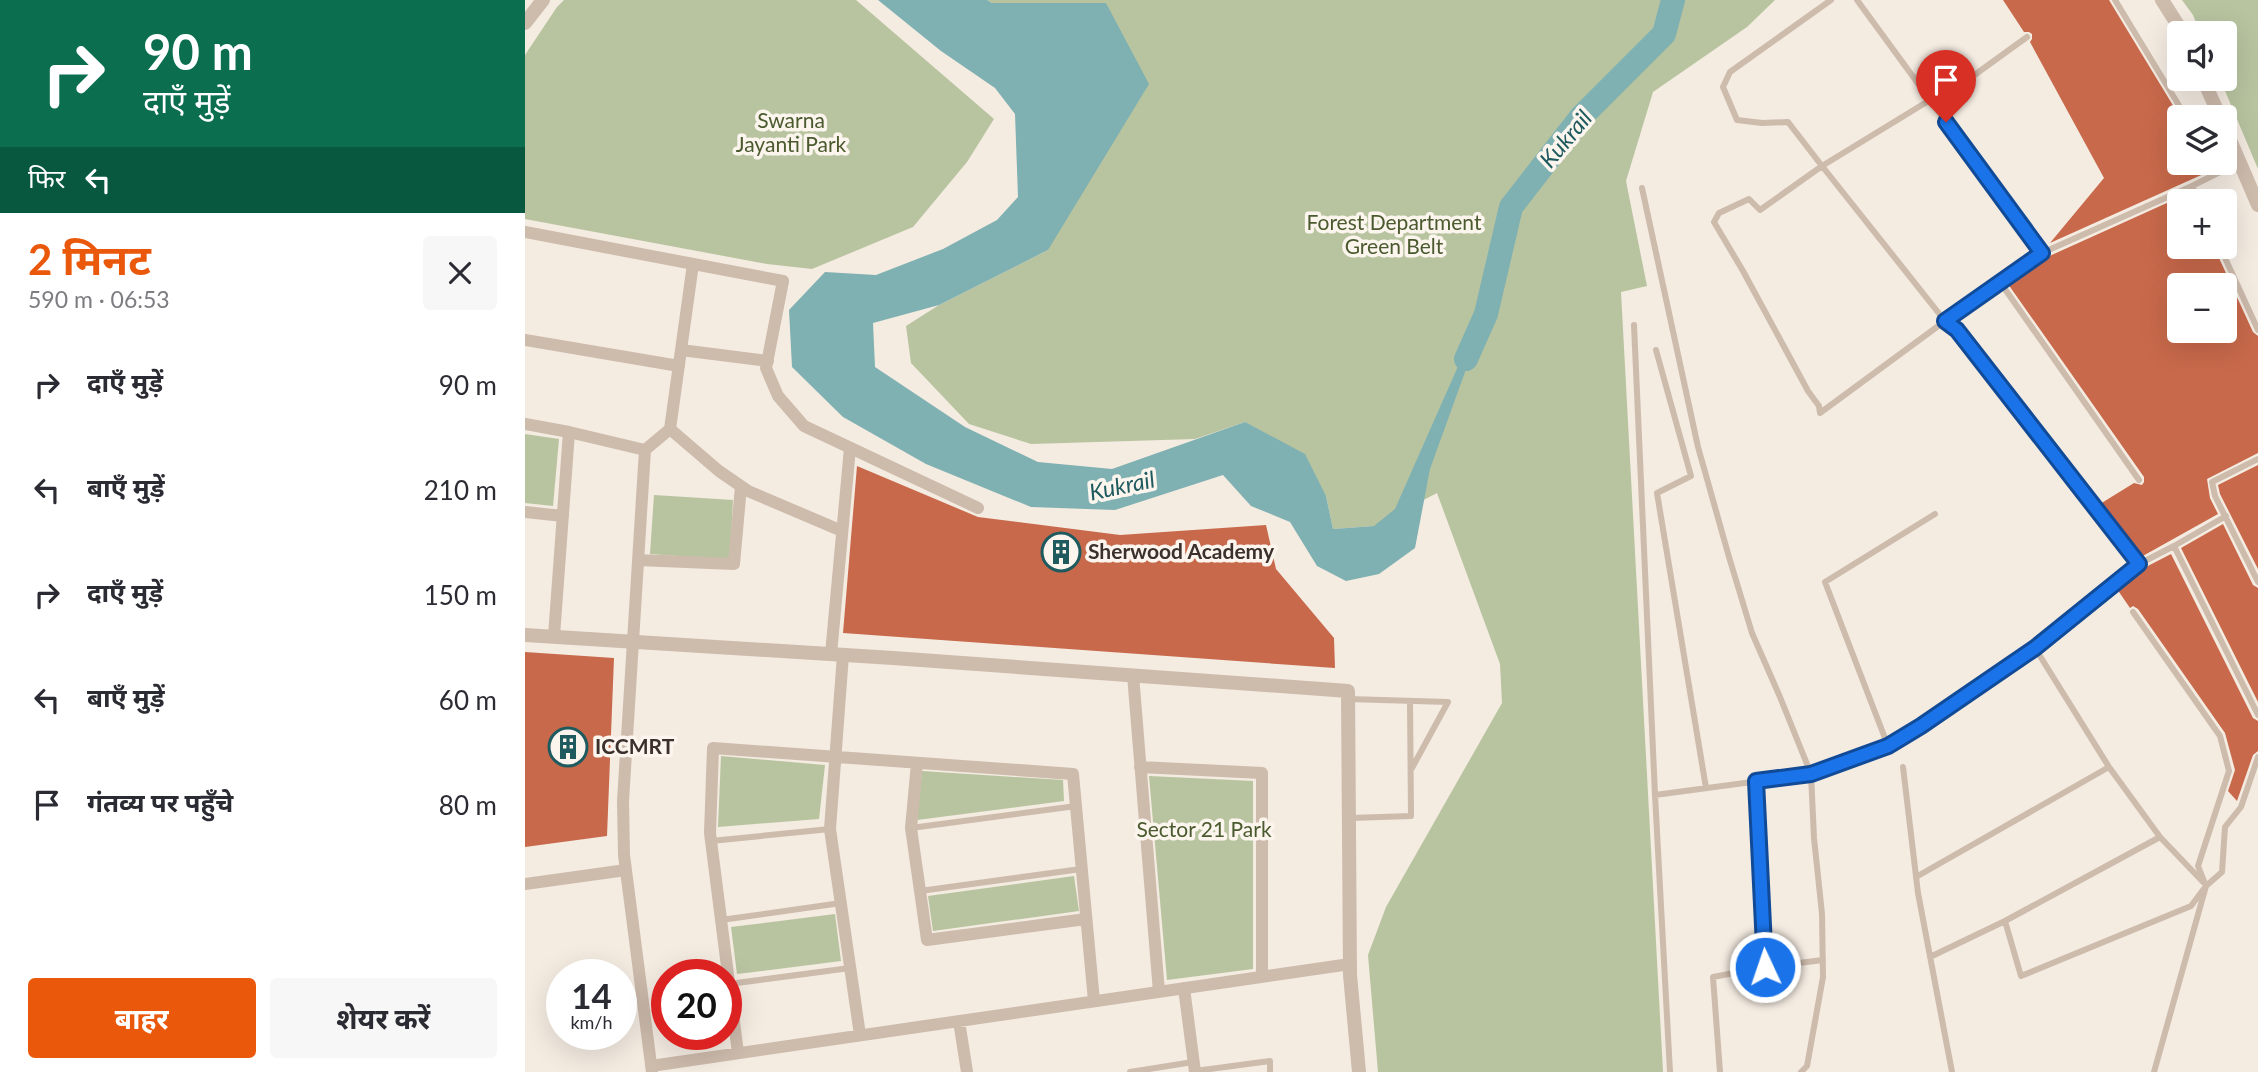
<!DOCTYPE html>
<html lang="hi">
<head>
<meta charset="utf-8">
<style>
  :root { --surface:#fff; --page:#f7f7f7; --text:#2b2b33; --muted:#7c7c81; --accent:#ea580c }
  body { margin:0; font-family:Lato,"Noto Sans Devanagari",sans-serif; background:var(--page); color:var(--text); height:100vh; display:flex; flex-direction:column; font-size:26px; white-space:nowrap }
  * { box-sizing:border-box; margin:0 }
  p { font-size:23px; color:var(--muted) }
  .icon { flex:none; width:38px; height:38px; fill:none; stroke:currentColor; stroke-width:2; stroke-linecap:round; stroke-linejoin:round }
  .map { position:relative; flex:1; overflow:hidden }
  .drawer { display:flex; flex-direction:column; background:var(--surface); width:525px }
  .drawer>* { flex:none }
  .hud { background:#0b6e4f; color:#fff; overflow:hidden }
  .fabs { position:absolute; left:1642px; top:21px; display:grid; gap:14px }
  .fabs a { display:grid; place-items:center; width:70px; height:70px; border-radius:7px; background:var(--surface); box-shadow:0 7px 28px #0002; font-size:35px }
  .speed { position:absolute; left:21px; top:959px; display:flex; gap:14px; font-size:35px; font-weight:700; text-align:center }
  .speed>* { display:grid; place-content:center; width:91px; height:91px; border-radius:50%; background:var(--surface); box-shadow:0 7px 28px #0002; line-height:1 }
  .speed small { font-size:18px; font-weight:400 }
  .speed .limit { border:10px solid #d22; background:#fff; color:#111 }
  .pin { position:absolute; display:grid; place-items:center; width:60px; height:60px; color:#fff; margin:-72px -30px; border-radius:50% 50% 50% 0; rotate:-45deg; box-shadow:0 0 7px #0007 }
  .pin .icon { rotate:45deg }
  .me { position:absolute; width:77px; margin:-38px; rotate:357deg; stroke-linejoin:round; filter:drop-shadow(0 0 5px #0008) }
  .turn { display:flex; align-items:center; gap:24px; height:147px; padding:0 28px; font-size:32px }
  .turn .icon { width:91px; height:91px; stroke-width:2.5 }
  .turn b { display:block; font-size:49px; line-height:60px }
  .then { display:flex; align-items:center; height:66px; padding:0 28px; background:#0003; gap:14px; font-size:26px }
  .round { display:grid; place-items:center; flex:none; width:74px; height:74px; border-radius:7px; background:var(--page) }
  .head { display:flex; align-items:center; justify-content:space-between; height:119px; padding:0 28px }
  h1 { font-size:42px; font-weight:700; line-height:52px; color:var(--accent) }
  .primary-button { display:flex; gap:14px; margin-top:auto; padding:14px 28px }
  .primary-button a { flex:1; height:80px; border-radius:7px; background:var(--accent); color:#fff; font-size:28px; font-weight:700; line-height:80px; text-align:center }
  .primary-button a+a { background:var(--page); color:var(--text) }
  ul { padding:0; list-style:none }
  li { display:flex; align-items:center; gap:21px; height:105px; padding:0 28px }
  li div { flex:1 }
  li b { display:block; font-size:26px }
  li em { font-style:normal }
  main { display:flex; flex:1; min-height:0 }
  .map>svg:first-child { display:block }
  .green { fill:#b8c4a0 }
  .water { fill:#7fb0b2 }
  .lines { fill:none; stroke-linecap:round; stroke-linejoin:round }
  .river { stroke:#7fb0b2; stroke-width:24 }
  .building { fill:#c8694b; fill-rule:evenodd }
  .service { stroke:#cdbbac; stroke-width:6 }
  .minor { stroke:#cdbbac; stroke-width:12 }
  .tertiary { stroke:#cdbbac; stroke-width:14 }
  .route-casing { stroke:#114b97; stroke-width:18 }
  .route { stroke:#1a73e8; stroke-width:12 }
  .labels { text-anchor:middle; stroke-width:7; stroke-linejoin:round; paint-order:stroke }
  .park-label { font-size:21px; fill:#4a5a2e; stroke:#fbf5ee }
  .poi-label { font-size:21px; font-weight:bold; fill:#3b302b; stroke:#fbf5ee; text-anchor:start }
  .water-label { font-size:23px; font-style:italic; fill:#1f5a5e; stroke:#fbf5ee }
</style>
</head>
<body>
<main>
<section class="drawer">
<div class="hud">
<div class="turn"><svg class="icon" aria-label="right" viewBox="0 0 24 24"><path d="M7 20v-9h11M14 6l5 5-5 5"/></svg><div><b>90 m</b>दाएँ मुड़ें</div></div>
<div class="then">फिर<svg class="icon" aria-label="left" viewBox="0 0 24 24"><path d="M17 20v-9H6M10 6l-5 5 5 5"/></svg></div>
</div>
<div class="head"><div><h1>2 मिनट</h1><p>590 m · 06:53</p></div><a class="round"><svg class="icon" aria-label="close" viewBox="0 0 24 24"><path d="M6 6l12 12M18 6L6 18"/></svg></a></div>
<ul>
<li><svg class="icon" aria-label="right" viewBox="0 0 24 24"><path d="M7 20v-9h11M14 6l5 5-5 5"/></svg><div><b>दाएँ मुड़ें</b></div><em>90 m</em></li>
<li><svg class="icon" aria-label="left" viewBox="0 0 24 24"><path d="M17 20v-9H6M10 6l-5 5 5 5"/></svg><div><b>बाएँ मुड़ें</b></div><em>210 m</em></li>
<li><svg class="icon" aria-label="right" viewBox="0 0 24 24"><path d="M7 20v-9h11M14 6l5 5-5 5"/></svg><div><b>दाएँ मुड़ें</b></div><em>150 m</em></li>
<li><svg class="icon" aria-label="left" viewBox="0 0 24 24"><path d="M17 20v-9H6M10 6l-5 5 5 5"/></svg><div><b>बाएँ मुड़ें</b></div><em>60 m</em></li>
<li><svg class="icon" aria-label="arrive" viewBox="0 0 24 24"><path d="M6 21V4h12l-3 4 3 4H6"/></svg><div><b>गंतव्य पर पहुँचे</b></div><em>80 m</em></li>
</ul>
<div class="primary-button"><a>बाहर</a><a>शेयर करें</a></div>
</section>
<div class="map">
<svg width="1733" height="1072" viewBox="0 0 1733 1072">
  <rect width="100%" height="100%" fill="#f4ebe1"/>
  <path class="green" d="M39,0H331L469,119L442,162L388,227L287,269L242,264L0,219V55L32,7Z
    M462,0H1250L1222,27L1128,92L1101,181L1122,286L1096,292L1138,1072H853L843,955L861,907L977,703L975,664L912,493L849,526L808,529L801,496L720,422L670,439L506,444L444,424L386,363L381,326L414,305L523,250L581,3H467Z
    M1657,0H1733V169L1695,79H1699V33H1675L1668,15Z
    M0,434L34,439L28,506L0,503Z
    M129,495L208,500L205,560L125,554Z
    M196,756L300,765L294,819L193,827Z
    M397,771L538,780L539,801L392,820Z
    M624,776L728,781V969L642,980Z
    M549,876L554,911L408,931L403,896Z
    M310,914L316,961L212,974L206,927Z"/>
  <path class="water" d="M353,0H462L467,3H581L624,84L523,250L414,305L348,323L350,367L440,427L513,462L587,469L720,422L780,454L801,496L808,529L849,526L870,509L942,346L953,330L948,350L905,469L890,548L854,574L821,581L792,566L765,522L726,506L698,475L590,510L506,507L401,464L318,417L267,367L264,310L300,272L351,275L418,249L472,220L493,197L490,114L470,88L416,51Z"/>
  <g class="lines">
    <path class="river" d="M941,359L961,314L986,207L1056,117L1139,34L1148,0"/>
  </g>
  <path class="building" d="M1478,0H1584L1655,117L1654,163H1679L1683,172L1525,243L1579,178L1505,42L1507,39V34L1504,32H1499Z
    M1664,193L1668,201H1654V247H1689L1728,332L1733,336V453L1682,479L1685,498L1693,514L1616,557L1575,504L1609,483L1617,485L1619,482V477L1483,284L1520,258ZM1654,285H1699V331H1654Z
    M1733,465V569L1695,494L1693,485Z
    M332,466L453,517L595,535L741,525L751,569L809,638L810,668L318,633Z
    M1698,524L1728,585L1733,588V702L1656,548Z
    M1646,554L1728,718L1733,721V751L1728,755L1712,801L1703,791L1710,770L1700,733L1613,609L1608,606L1605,608L1592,589L1617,569Z
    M0,652L89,658L82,836L0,847Z"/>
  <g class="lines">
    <path class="service" d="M1306,0L1205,72L1198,87L1212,120L1237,123L1263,122L1297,166L1235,210L1224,199L1194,213L1189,222L1218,271L1283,391L1294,406L1295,413L1420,321L1517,253
      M1332,0L1517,253L1667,186
      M1590,0L1661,117
      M1502,37L1419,97L1405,100L1297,166L1420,321L1432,330L1614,564L1649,546
      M1691,174L1714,163
      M1117,188L1173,447L1204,557L1227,633L1255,697L1286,774L1289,838L1297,914L1298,977L1282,1066L1276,1072
      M1674,201L1667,186L1691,174L1685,163
      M1695,247L1733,330
      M1475,282L1614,480
      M1109,325L1130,795L1145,1072
      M1131,350L1166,476L1132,493L1181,788
      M1733,459L1687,482L1690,496L1733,582
      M1701,516L1649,546L1733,715
      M1608,612L1695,736L1704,771L1673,866L1681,886
      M823,699L923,702L887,768
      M1363,746L1300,582L1410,514
      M1378,767L1393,893L1427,1072
      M1232,781L1240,967L1298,960
      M1130,795L1286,774L1363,746L1397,726L1510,648L1614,564
      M825,818L886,816L885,701
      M386,828L551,806
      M1635,837L1678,882
      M186,841L305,829
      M1391,877L1584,767L1510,648
      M1681,886L1697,872L1700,827L1716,807L1733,757
      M395,891L556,869
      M196,920L316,903
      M1480,921L1635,837L1584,767
      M1405,957L1480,921L1496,976L1666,906L1681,886L1629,1072
      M204,984L325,968
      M670,1071L745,1061V1072
      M605,1072L668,1062
      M1195,1072L1188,977L1240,967"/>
    <path class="minor" d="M0,232L258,281L241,368L253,396L279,426L453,508
      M0,340L154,366
      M156,350L243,361
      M0,424L44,432L120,450
      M145,429L194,471L223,491L317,531
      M0,512L38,516
      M113,560L209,564L216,486
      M29,636L44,432
      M306,654L325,448
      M318,655L305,829L335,1035
      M608,675L634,992
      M392,763L386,828L402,940L561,919
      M615,767L737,773V976
      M0,884L101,870
      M659,988L670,1072
      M434,1021L442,1072
      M213,1053L185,833L188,748L548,774L569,1001
      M126,1066L825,964
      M127,1072L99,855L98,801L120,450L145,429L168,264"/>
    <path class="tertiary" d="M1637,0L1658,33
      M0,23L18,0
      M1678,79L1695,117
      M1699,126L1733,205
      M0,635L368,658L823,691L825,975L834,1072"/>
  </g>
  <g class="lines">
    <defs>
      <path id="route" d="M1240,967L1231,781L1286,774L1363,746L1396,726L1510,648L1614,564L1432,330L1420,321L1517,253L1421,122"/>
    </defs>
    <use href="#route" class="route-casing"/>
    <use href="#route" class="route"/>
  </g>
  <defs>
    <symbol id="building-ring" viewBox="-11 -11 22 22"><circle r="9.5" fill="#fbf5ee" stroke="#1f5a5e" stroke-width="1.5"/><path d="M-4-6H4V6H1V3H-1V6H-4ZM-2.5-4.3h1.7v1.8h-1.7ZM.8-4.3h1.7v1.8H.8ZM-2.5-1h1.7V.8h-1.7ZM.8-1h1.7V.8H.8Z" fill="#1f5a5e"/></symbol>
  </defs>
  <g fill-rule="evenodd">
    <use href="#building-ring" x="514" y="530" width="44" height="44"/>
    <use href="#building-ring" x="21" y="725" width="44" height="44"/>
  </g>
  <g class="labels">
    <g class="park-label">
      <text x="266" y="128">Swarna<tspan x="266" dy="24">Jayanti Park</tspan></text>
      <text x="869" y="230">Forest Department<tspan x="869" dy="24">Green Belt</tspan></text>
      <text x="679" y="837">Sector 21 Park</text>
    </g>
    <g class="poi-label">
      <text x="563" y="559">Sherwood Academy</text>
      <text x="70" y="754">ICCMRT</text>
    </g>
    <g class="water-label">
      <text transform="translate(1041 139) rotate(-50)" y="8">Kukrail</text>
      <text transform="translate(597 486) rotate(-12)" y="8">Kukrail</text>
    </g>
  </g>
</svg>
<div class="fabs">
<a><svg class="icon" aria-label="sound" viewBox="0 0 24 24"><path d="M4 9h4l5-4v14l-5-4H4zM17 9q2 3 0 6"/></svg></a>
<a><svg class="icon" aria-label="layers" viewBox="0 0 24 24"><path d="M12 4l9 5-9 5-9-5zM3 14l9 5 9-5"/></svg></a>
<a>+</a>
<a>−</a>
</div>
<div class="speed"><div>14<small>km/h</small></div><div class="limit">20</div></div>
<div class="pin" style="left:1421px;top:122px;background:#d93025"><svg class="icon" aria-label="arrive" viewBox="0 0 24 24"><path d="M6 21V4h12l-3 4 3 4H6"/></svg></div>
<svg class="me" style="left:1240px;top:967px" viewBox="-20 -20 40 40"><circle r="17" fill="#1a73e8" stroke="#fff" stroke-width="3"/><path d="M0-11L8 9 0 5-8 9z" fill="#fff"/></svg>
</div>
</main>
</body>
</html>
